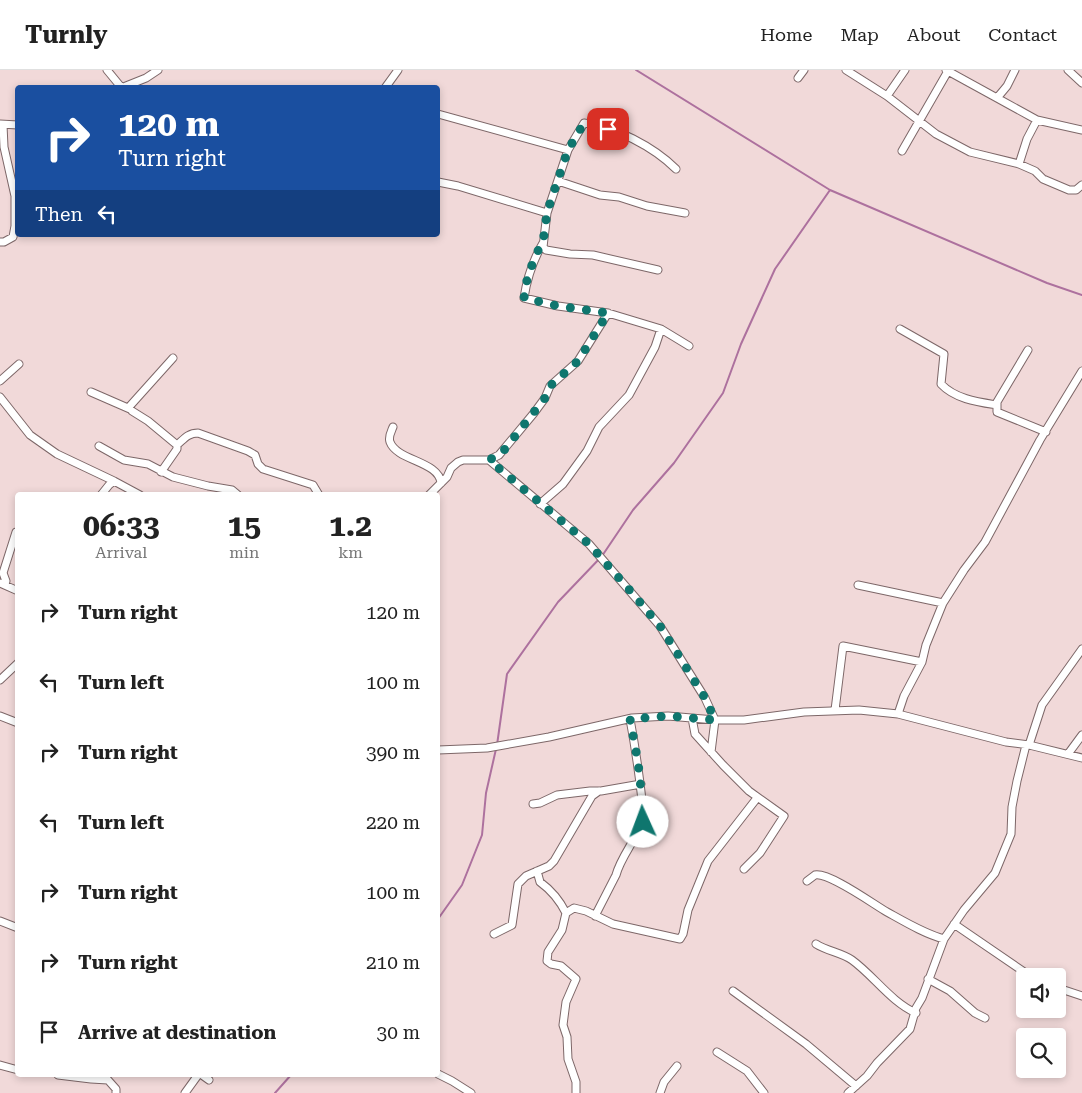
<!DOCTYPE html>
<html lang="en">
<head>
<meta charset="utf-8">
<style>
  :root { --surface:#fff; --page:#f2f2f2; --text:#222; --muted:#767676; --line:#e0e0e0 }
  body { margin:0; font-family:"Roboto Serif",serif; background:var(--page); color:var(--text); height:100vh; display:flex; flex-direction:column; font-size:19px; white-space:nowrap }
  * { box-sizing:border-box; margin:0 }
  p { font-size:16px; color:var(--muted) }
  .icon { flex:none; width:28px; height:28px; fill:none; stroke:currentColor; stroke-width:2; stroke-linecap:round; stroke-linejoin:round }
  .map { position:relative; flex:1; overflow:hidden }
  .panel { position:absolute; left:15px; top:422px; width:425px; height:585px; display:flex; flex-direction:column; background:var(--surface); border-radius:5px; box-shadow:0 2px 8px #0003 }
  .panel>* { flex:none }
  .hud { position:absolute; left:15px; top:15px; width:425px; height:152px; border-radius:5px; box-shadow:0 2px 8px #0003; background:#1a4fa0; color:#fff; overflow:hidden }
  .tools { position:absolute; left:1016px; top:898px; display:grid; gap:10px }
  .tools a { display:grid; place-items:center; width:50px; height:50px; border-radius:5px; background:var(--surface); box-shadow:0 2px 8px #0003; font-size:25px }
  .pin { position:absolute; display:grid; place-items:center; width:42px; height:42px; color:#fff; margin:-21px; border-radius:10px; box-shadow:0 2px 8px #0006 }
  .me { position:absolute; width:55px; margin:-28px; rotate:358deg; stroke-linejoin:round; filter:drop-shadow(0 0 4px #0008) }
  .turn { display:flex; align-items:center; gap:18px; height:105px; padding:0 20px; font-size:22px }
  .turn .icon { width:65px; height:65px; stroke-width:2.5 }
  .turn b { display:block; font-size:35px; line-height:42px }
  .then { display:flex; align-items:center; height:48px; padding:0 20px; background:#0003; gap:10px; font-size:19px }
  .eta { display:flex; justify-content:space-evenly; align-items:center; height:85px; text-align:center }
  .eta b { font-size:30px; font-weight:700; line-height:35px }
  ul { padding:0; list-style:none }
  li { display:flex; align-items:center; gap:15px; height:70px; padding:0 20px }
  li div { flex:1 }
  li b { display:block; font-size:19px }
  li em { font-style:normal }
  header { display:flex; align-items:center; gap:30px; box-sizing:border-box; height:70px; padding:0 25px; background:var(--surface); border-bottom:1px solid var(--line) }
  header strong { font-size:24px }
  nav { display:flex; gap:28px; margin-inline-start:auto; font-size:18px }
  .map>svg:first-child { display:block }
  .lines { fill:none; stroke-linecap:round; stroke-linejoin:round }
  .stream { stroke:#ad719e; stroke-width:2 }
  .street-casing { stroke:#7d6768; stroke-width:9 }
  .street { stroke:#fff; stroke-width:7 }
  .route { stroke:#0f766e; stroke-width:9; stroke-dasharray:0 16.2 }
</style>
</head>
<body>
<header>
<strong>Turnly</strong>
<nav><a>Home</a><a>Map</a><a>About</a><a>Contact</a></nav>
</header>
<div class="map">
<svg width="1082" height="1023" viewBox="0 0 1082 1023">
  <rect width="100%" height="100%" fill="#f1d9d9"/>
  <g class="lines">
    <path class="stream" d="M636,0L830,120L1047,213L1082,225
      M497,675L507,604L558,532L602,486L633,440L674,393L723,323L741,274L775,199L830,120
      M438,849L462,815L482,765L486,723L496,679
      M275,1023L291,1005"/>
    <defs>
      <path id="street" d="M107,0L121,17
        M846,0L887,26L936,64L970,82L1019,94L1035,101L1043,109L1069,120H1076L1082,115
        M946,0L997,28L1007,16L1015,0
        M1068,0L1082,13
        M798,8L804,0
        M121,18L146,8L158,0
        M385,18L398,0
        M887,26L905,0
        M997,28L1037,50L1082,60
        M438,44L568,80
        M0,54L18,55
        M902,81L948,1
        M1019,94L1027,69L1037,50
        M558,111L600,125L619,127L647,136L685,143
        M438,112L458,116L547,143
        M0,172H4L13,167L15,156V126L4,77L3,55
        M543,173C533,190 527,208 524,228L558,236L608,243
        M658,200L593,185L570,184L546,180L543,177L547,143L568,80L584,53C614,56 654,77 676,99
        M900,259L944,284L941,314C955,329 978,332 997,335
        M1028,280L997,332V342L1046,362
        M0,311L19,294
        M91,322L130,339
        M0,327L30,365L57,384L114,411
        M393,357C391,362 388,367 390,372C397,391 439,391 441,413
        M177,375C184,369 188,363 198,363L248,381L255,385L258,394L263,399L313,415L319,425
        M99,376L124,390L148,394L173,407L208,416L232,420L238,425
        M489,390L589,474L660,556L705,628L715,650L711,682
        M161,402L177,379V375L148,351L132,341L129,337L173,288
        M101,425L109,415L114,411L140,425
        M429,425L447,407L451,398L458,392L463,390H489L499,385L534,343L545,328L550,316L578,291L608,243L661,259L689,276
        M540,434L563,414L587,381L599,357L629,325L655,277L661,259
        M0,513L18,521
        M5,515L6,511L3,503L16,462
        M858,515L943,533
        M0,610L18,593
        M835,640L843,576L922,592
        M898,644L904,626L922,592L926,575L943,533L964,500L985,472L1040,370L1082,301
        M0,646L18,653
        M692,648L695,664L723,695L749,721L784,746L760,783L744,799
        M1029,675L1042,635L1082,579
        M438,680L487,678L549,667L632,648L668,646L715,650H744L804,642L859,640L898,644L1006,672L1029,675L1082,688
        M1068,684L1082,665
        M533,734L540,733L557,725L590,721H601L641,714
        M537,801L540,812C551,820 560,831 566,843
        M807,811L815,805C829,802 873,834 887,842C905,852 925,864 944,869
        M595,846L616,805C621,786 637,769 643,749C645,743 643,736 642,730C639,703 635,676 630,649
        M0,851L18,858
        M954,854L1030,906
        M494,864L512,855L518,814L526,806L549,796L554,791L592,726L599,721
        M816,874C827,881 842,883 852,890C874,906 891,932 916,943
        M928,909L950,921L975,943L985,948
        M1058,918L1082,926
        M733,921L806,974L856,1016
        M717,982L747,1001L764,1023
        M0,995L18,1000
        M438,1004L452,1011L471,1023
        M58,1005L91,1009L108,1010L116,1019V1023
        M202,1005L209,1010
        M185,1023L198,1005
        M576,1023V1012L568,989L567,967L563,955L566,932L576,909L561,896L551,894L547,891L548,882L562,860L566,843L574,838L586,841L613,854L680,869L683,864L688,840L708,791L757,728
        M660,1023L664,1012L677,996
        M848,1023L867,1006L877,993L910,959L916,938L922,928L944,869L964,840L995,803L1011,764L1012,737L1017,711L1026,675"/>
    </defs>
    <use href="#street" class="street-casing"/>
    <use href="#street" class="street"/>
  </g>
  <g class="lines">
    <path class="route" d="M608,59L596,54L584,53L568,80L552,127L547,143L543,172L535,186L527,210L524,228L558,236L608,243L578,291L550,316L545,328L505,379L499,385L489,390L589,474L633,524L660,556L679,586L705,628L715,650L668,646L630,649L638,692L644,746L643,752"/>
  </g>
</svg>
<div class="tools">
<a><svg class="icon" aria-label="sound" viewBox="0 0 24 24"><path d="M4 9h4l5-4v14l-5-4H4zM17 9q2 3 0 6"/></svg></a>
<a><svg class="icon" aria-label="search" viewBox="0 0 24 24"><circle cx="10" cy="10" r="6"/><path d="M15 15l6 6"/></svg></a>
</div>
<div class="pin" style="left:608px;top:59px;background:#d93025"><svg class="icon" aria-label="arrive" viewBox="0 0 24 24"><path d="M6 21V4h12l-3 4 3 4H6"/></svg></div>
<svg class="me" style="left:643px;top:752px" viewBox="-20 -20 40 40"><circle r="19" fill="#fff"/><path d="M0-13L10 11 0 6-10 11z" fill="#0f766e"/></svg>
<div class="hud">
<div class="turn"><svg class="icon" aria-label="right" viewBox="0 0 24 24"><path d="M7 20v-9h11M14 6l5 5-5 5"/></svg><div><b>120 m</b>Turn right</div></div>
<div class="then">Then<svg class="icon" aria-label="left" viewBox="0 0 24 24"><path d="M17 20v-9H6M10 6l-5 5 5 5"/></svg></div>
</div>
<section class="panel">
<div class="eta">
<div><b>06:33</b><p>Arrival</p></div>
<div><b>15</b><p>min</p></div>
<div><b>1.2</b><p>km</p></div>
</div>
<ul>
<li><svg class="icon" aria-label="right" viewBox="0 0 24 24"><path d="M7 20v-9h11M14 6l5 5-5 5"/></svg><div><b>Turn right</b></div><em>120 m</em></li>
<li><svg class="icon" aria-label="left" viewBox="0 0 24 24"><path d="M17 20v-9H6M10 6l-5 5 5 5"/></svg><div><b>Turn left</b></div><em>100 m</em></li>
<li><svg class="icon" aria-label="right" viewBox="0 0 24 24"><path d="M7 20v-9h11M14 6l5 5-5 5"/></svg><div><b>Turn right</b></div><em>390 m</em></li>
<li><svg class="icon" aria-label="left" viewBox="0 0 24 24"><path d="M17 20v-9H6M10 6l-5 5 5 5"/></svg><div><b>Turn left</b></div><em>220 m</em></li>
<li><svg class="icon" aria-label="right" viewBox="0 0 24 24"><path d="M7 20v-9h11M14 6l5 5-5 5"/></svg><div><b>Turn right</b></div><em>100 m</em></li>
<li><svg class="icon" aria-label="right" viewBox="0 0 24 24"><path d="M7 20v-9h11M14 6l5 5-5 5"/></svg><div><b>Turn right</b></div><em>210 m</em></li>
<li><svg class="icon" aria-label="arrive" viewBox="0 0 24 24"><path d="M6 21V4h12l-3 4 3 4H6"/></svg><div><b>Arrive at destination</b></div><em>30 m</em></li>
</ul>
</section>
</div>
</body>
</html>
